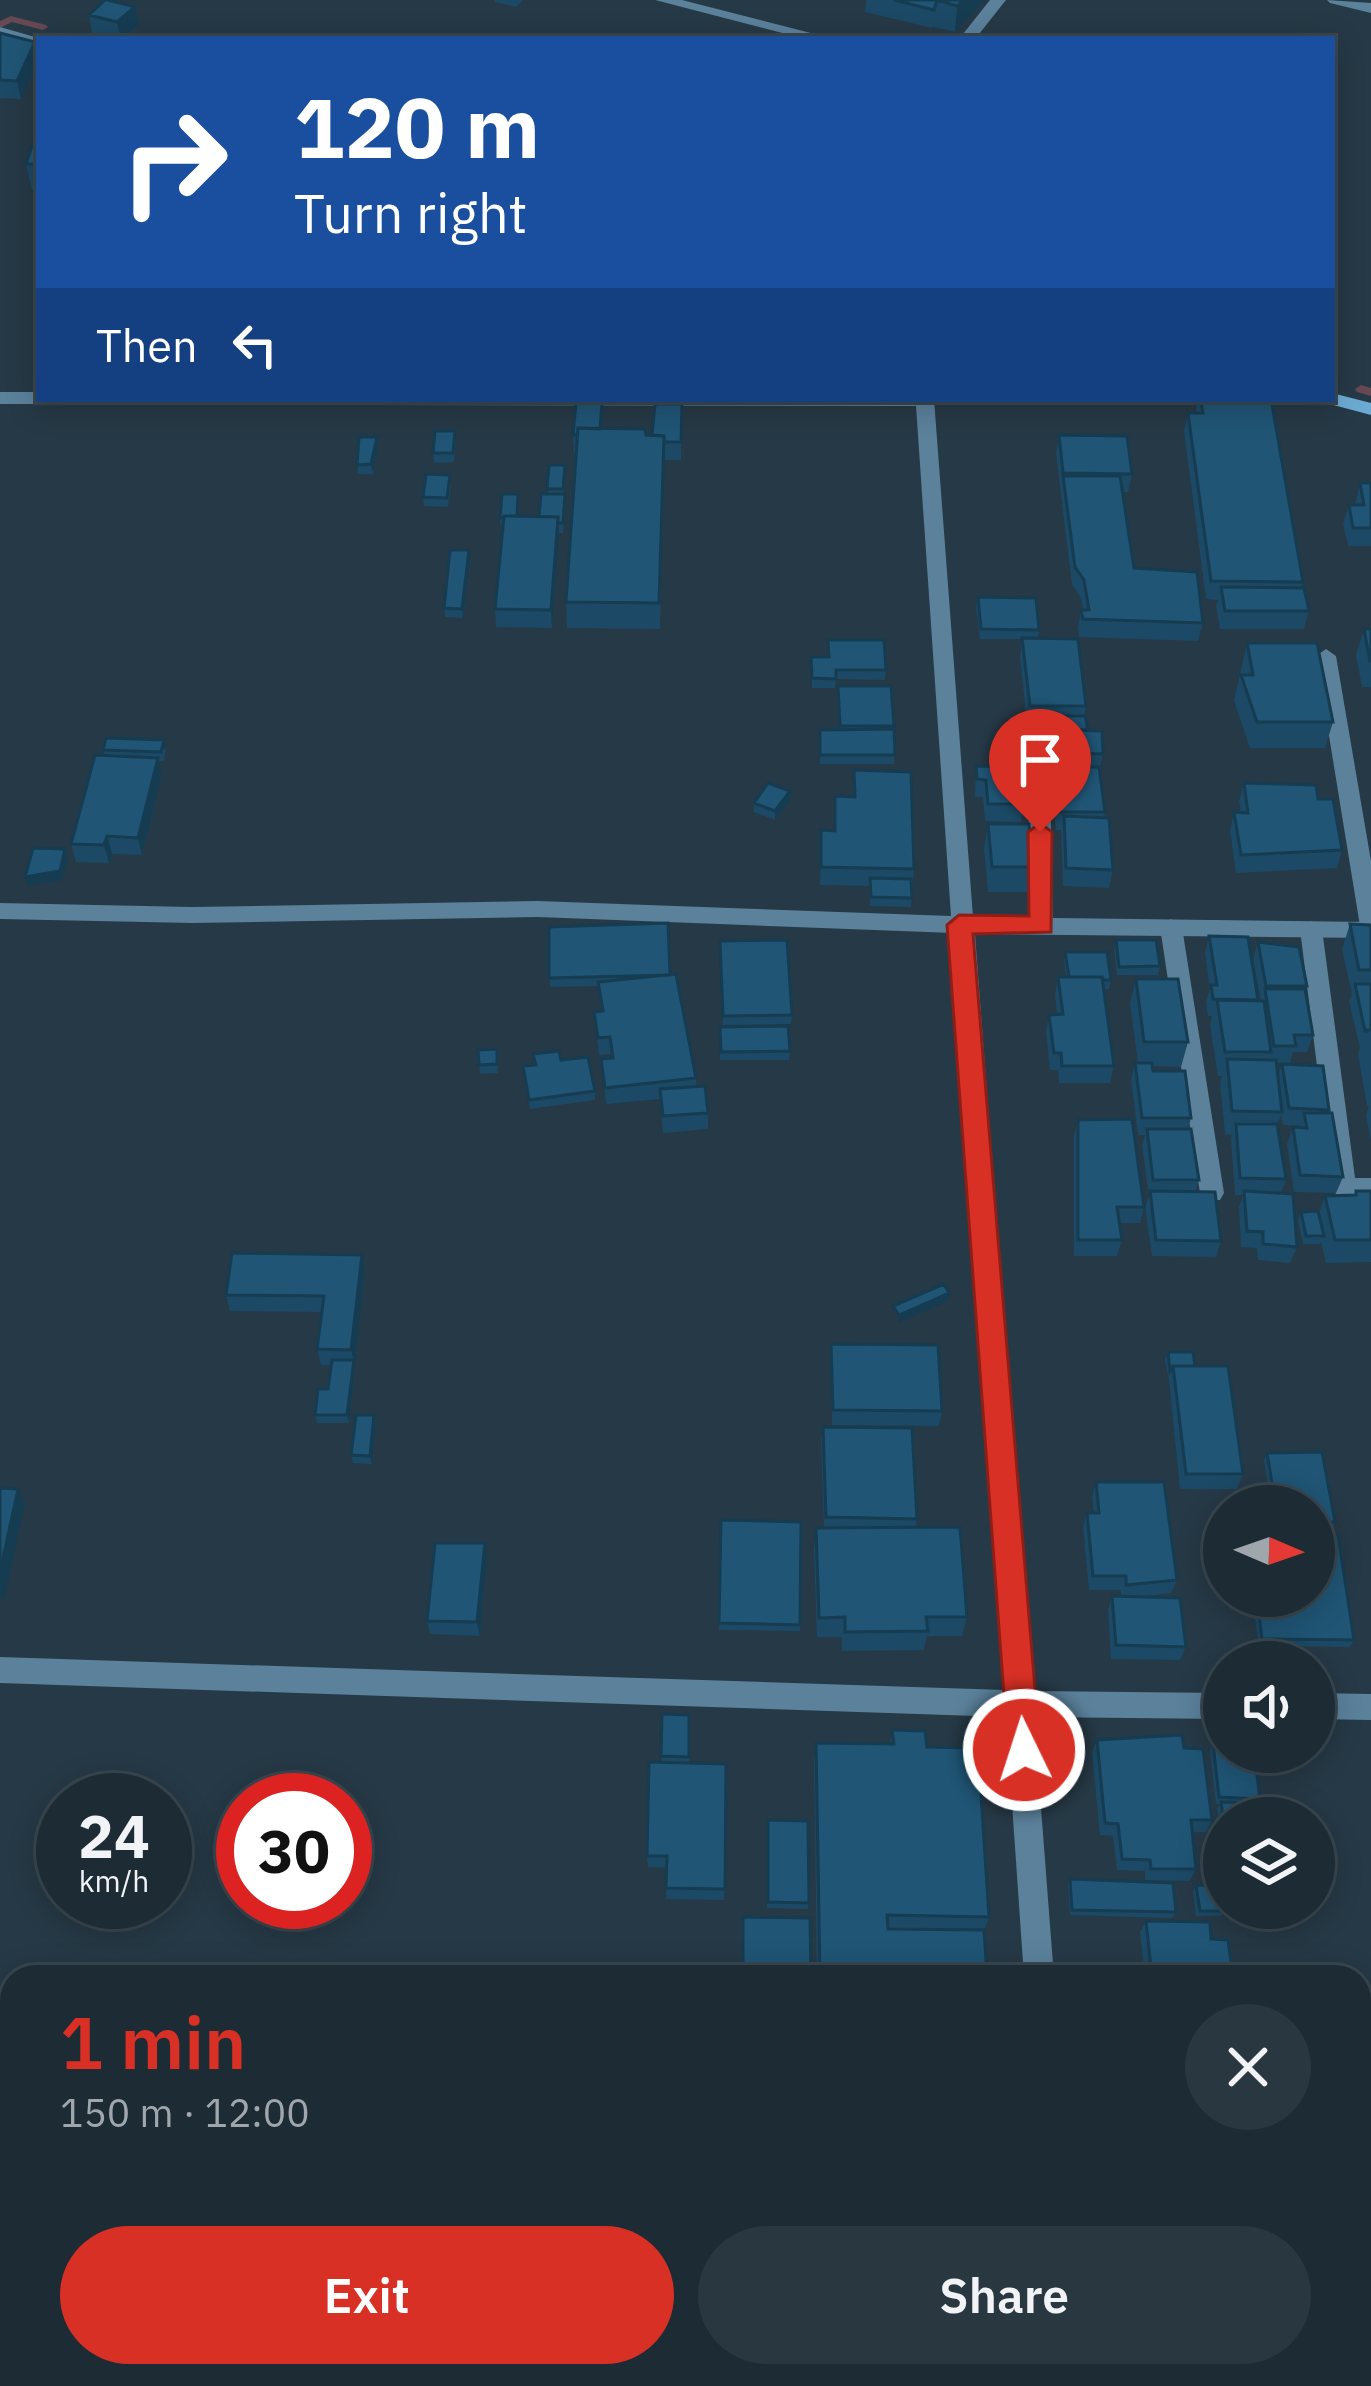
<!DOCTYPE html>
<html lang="en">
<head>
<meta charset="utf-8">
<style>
  :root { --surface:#1c2b34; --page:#293740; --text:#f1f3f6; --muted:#a0a7ac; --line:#3a474f; --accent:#d93025 }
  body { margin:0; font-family:"IBM Plex Sans",sans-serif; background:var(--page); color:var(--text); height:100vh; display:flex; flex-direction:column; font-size:45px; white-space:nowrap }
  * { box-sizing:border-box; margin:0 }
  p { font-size:39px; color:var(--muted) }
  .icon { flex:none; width:66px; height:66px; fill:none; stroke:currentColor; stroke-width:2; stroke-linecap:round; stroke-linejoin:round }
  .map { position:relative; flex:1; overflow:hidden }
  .details { position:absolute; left:0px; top:1965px; width:1371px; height:423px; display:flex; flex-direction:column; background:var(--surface); border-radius:36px 36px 0 0; box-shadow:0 6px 30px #0003,0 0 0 3px var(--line) }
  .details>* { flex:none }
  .hud { position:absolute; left:36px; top:36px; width:1299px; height:366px; border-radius:0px; box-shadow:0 6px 30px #0003,0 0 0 3px var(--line); background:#1a4fa0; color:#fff; overflow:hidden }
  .needle { width:78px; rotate:92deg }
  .buttons { position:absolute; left:1203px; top:1485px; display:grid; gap:24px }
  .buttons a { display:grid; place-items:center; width:132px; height:132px; border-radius:50%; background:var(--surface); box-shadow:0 6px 30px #0003,0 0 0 3px var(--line); font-size:60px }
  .speed { position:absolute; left:36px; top:1773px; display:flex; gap:24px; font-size:60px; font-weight:700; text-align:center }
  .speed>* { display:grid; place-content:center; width:156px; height:156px; border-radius:50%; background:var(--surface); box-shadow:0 6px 30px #0003,0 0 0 3px var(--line); line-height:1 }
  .speed small { font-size:30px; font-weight:400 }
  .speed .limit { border:18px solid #d22; background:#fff; color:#111 }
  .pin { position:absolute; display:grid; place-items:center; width:102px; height:102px; color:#fff; margin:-123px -51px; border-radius:50% 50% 50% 0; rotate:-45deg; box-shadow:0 0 12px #0007 }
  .pin .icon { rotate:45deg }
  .me { position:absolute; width:132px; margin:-66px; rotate:356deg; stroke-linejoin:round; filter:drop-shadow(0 0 9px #0008) }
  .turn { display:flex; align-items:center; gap:42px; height:252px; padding:0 60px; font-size:54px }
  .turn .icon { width:156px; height:156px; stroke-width:2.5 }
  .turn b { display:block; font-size:84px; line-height:102px }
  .then { display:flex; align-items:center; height:114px; padding:0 60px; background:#0003; gap:24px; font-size:45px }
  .round { display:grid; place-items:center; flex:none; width:126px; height:126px; border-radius:63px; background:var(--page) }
  .headline { display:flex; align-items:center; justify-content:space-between; height:204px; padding:0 60px }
  h1 { font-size:72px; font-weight:600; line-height:90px; color:var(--accent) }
  .action { display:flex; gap:24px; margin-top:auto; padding:24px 60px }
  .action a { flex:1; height:138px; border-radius:72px; background:var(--accent); color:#fff; font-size:48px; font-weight:600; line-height:138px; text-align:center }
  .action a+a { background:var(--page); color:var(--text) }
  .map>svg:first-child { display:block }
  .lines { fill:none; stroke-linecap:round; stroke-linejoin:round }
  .stream { fill:#684953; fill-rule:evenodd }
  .lane { fill:#5b819b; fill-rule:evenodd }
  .street { fill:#5b819b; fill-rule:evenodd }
  .secondary { fill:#6daad3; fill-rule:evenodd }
  .wall { fill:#1c4965 }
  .shaded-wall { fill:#163c52 }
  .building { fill:#205575; stroke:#163c52; stroke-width:3 }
  .route { fill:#d93025; stroke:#8d1f18; stroke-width:3 }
</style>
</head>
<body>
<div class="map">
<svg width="1371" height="2386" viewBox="0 0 1371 2386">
  <rect width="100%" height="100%" fill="#263946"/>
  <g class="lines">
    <path class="stream" d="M11,16L46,25L48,27L43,30L12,22L0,28V21Z
      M1361,385L1371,388V396L1357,392L1355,389Z"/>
    <path class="lane" d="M1326,649L1336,656L1371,861V934L1360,926L1316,656Z
      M1039,777L1050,785L1053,925L1042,933L1031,925L1028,785Z
      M1171,919L1182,927L1224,1193L1220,1200H1204L1200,1193L1160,927Z
      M1311,921L1322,929L1355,1178H1371V1198L1336,1194L1332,1187L1300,929Z"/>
    <path class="street" d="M655,0H682L834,39H806Z
      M990,0H1006L975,39H959Z
      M1327,0L1371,3V13L1330,3Z
      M0,27L42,39H39V48L0,37Z
      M0,392H39V399H47L39,404H0Z
      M364,399H934L973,917L1371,922V938L975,934L1032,1691L1224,1693V1719L1034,1717L1054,1977H1024L1006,1717L0,1683V1657L1005,1690L953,933L538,917L192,923L0,919V903L192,907L538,901L951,916L916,406L373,405Z
      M1314,1693L1371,1694V1720L1314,1719Z
      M1048,2376H1080L1081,2386H1049Z"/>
    <path class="secondary" d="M1332,393L1371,403V415L1326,403L1323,399H1332Z"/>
  </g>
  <path class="wall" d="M495,0H523L516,7L495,2Z
    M866,0H985L955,32L934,27V25L932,28L865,12Z
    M89,15L139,25L123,39H115L92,33Z
    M0,33L35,42L21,99L0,98Z
    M39,128V190H32L26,164Z
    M1197,399H1271L1303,582L1301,588L1309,611L1304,629H1220L1216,606L1218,600L1206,599L1184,431L1188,413H1196Z
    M682,404L681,460H664L660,629L567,628L566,602L576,453H574L573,435L602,429L652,435Z
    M1059,435L1132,474L1128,492H1123L1134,568L1203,623L1198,641L1079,637L1078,628L1081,610H1083L1081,598L1072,585L1056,453Z
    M377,437L378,446L373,474H358L357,465Z
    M456,440L454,462L434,463L433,453Z
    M549,465H565V474L564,494L566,504L563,533H559L552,628L496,627L495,609L503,528H501L500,518L519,503L518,516L539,517L548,494Z
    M1360,483H1371V546H1348L1343,523L1349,505H1355Z
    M451,484L448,507L424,506L423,497Z
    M469,550L470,559L463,618L445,617L444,608Z
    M978,597L1039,630L1038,638L1086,706L1084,716L1088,730L1103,754L1099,773L1105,812L1104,818L1113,870L1109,888L1063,886L1061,830H1056L1050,784L1051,770H1040L1039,754L1043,729H1048V724H1027L1020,656L1022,639H980L976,607Z
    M1364,629H1371V687H1362L1356,655Z
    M828,640L886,670L885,680L836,679L835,688H812L811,657H828Z
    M1247,643L1333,722L1325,748H1250L1234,701Z
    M838,686L894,726V764H820L819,739L839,729Z
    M166,749L164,761H158L162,775L142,855L112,854L109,863L76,862L71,844L105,756L103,750Z
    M976,766L1024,804L1021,822L985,821L983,797H975Z
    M854,770L914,869L911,907L870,906V886L820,885L821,830L834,831L835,796L853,797Z
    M1244,783L1318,799L1342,850L1337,868L1236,873L1230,830L1234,812L1241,813L1239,801Z
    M790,801L775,820L754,812V803Z
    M988,824L1033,867L1029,892H988L984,849Z
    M1350,924L1371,925V1141L1366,1115L1369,1106H1367L1358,1054L1360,1048L1349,1001L1352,994L1342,949Z
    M549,927L670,974L696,1078V1087L708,1113V1129L663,1133L660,1099L606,1104L601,1059L611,1058V1054L599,1055L594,1012H601L598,986L550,987Z
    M1209,936L1258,1001H1261L1253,959L1258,942L1307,986L1305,991L1313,1035L1307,1052H1293L1290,1063H1276L1278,1077L1282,1064L1329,1110L1328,1113L1343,1177L1336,1193L1294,1192L1287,1144L1293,1127H1299V1126L1283,1125L1281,1115L1277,1126L1286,1179L1281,1193L1297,1247L1290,1263L1258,1260L1257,1248L1241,1247L1239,1207L1243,1195H1235L1231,1140L1232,1135L1225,1134L1220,1083L1222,1076H1218L1210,1025L1212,1016H1208L1206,1002L1210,989L1205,953Z
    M1116,940L1160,966L1158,975H1117L1114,949Z
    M720,941L792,1015L791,1024L723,1025Z
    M1065,952L1111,980L1109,989H1104L1114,1066L1110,1083H1059L1058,1070H1050L1046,1032L1049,1015L1057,1014L1055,994L1058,977H1066L1064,961Z
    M1136,979L1188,1042L1181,1067L1152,1066L1153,1071L1191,1118L1188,1129L1199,1180L1195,1192L1221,1241L1216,1257L1152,1256L1145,1208L1149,1196L1142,1145L1145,1135H1138L1131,1080L1135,1063H1138L1130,1003Z
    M720,1027L790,1051L789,1060H720Z
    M497,1049L498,1073L480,1074L478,1050Z
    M533,1054L561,1060L595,1091V1100L530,1109L523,1066L534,1065Z
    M1078,1120L1144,1207L1140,1223H1120L1122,1240L1117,1256H1074V1136Z
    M1356,1191H1371V1262L1326,1263L1321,1242L1320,1244H1303L1298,1220L1301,1212L1319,1213L1325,1196H1354Z
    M362,1255L365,1271L349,1423H317L315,1415L328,1389L331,1365H321L317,1349L322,1312L230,1311L226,1295Z
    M831,1344L942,1411L939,1426L832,1425L830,1359Z
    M1168,1352L1195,1366L1243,1474L1237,1489H1180L1169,1379L1165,1360Z
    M374,1415L376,1422L372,1464L353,1463L351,1455Z
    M823,1427L917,1519L915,1528L967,1617L962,1636H927L924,1650L842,1651V1637H817L814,1549L816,1528H824L821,1441Z
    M1267,1453L1335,1522L1331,1529H1314V1506H1271L1264,1460Z
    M1096,1482L1177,1580L1171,1593L1139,1597L1186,1647L1180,1660L1111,1659L1108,1610L1112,1596L1121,1597V1590H1089L1083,1527L1087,1513H1094L1092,1496Z
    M721,1520L800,1625V1631L719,1630Z
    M485,1543L487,1557L480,1636L430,1634L427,1621Z
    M1252,1596H1314L1354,1640L1350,1647L1259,1646Z
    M662,1714L689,1715V1763L726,1764L724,1900L666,1899L667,1868L648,1867L647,1856L662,1762Z
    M892,1730L927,1747L989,1917L984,1931L987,1977H817L814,1761L816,1743L890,1744Z
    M1097,1740L1184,1748L1212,1820L1206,1832H1192L1196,1869L1190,1881L1145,1880V1871L1117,1870L1113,1836L1100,1835L1092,1752Z
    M1213,1744L1260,1799L1258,1803L1224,1818V1834H1221L1217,1808L1220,1804H1216L1210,1751Z
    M768,1820L809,1903L808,1909L767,1908Z
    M1070,1879L1176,1912L1172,1918L1070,1915L1068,1885Z
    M1196,1885L1224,1911L1221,1916H1196L1193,1891Z
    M1146,1921L1233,1977H1145L1140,1932Z"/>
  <path class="shaded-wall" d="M963,0H985L955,32L957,6Z
    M135,7L139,25L121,39L117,22Z
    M35,42L39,61L21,99L17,81Z
    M377,437L378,446L373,474L371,464Z
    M558,517L559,535L552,628L551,610Z
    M469,550L470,559L463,618L462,609Z
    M158,758L162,775L142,855L138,838Z
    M790,791V801L775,820V811Z
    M107,836L112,854L109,863L104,845Z
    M65,849L68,858L62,880L28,886L25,877Z
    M362,1255L365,1271L349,1423L347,1415L354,1362L351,1350Z
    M949,1293L948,1301L898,1323L899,1315Z
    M374,1415L376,1422L372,1464L370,1456Z
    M18,1489L25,1503L4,1601L0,1594V1572Z
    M485,1543L487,1557L480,1636L477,1622Z"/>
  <path class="building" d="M105,0H108L135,7L117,22L89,15Z
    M894,0H937L934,10Z
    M937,0H963L957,6Z
    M0,33L35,42L17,81L0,80Z
    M34,139H39V164H26Z
    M1200,399H1271L1303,582L1211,581L1188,413H1203Z
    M576,403H602L600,429L578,428L577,435H573Z
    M655,404H682L681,442H664V436L652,435Z
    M578,428L645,429L646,435L664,436L659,603L566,602Z
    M435,431H455L453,453H433Z
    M1059,435L1127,436L1132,474L1063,473Z
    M359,437H377L371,464L357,465Z
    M549,465H565L563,489H547Z
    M426,474L450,475L447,498L423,497Z
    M1063,476H1120L1134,568L1197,572L1203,623L1083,619L1081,610H1089L1084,580L1075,567Z
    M1360,483H1371V528H1353L1349,505H1364Z
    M502,494H518L517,516H504V518H500Z
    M541,494H565L563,523H558V517H539Z
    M504,516L558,517L551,610L495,609Z
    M450,550H469L462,609L444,608Z
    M1221,587L1304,588L1309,611H1225Z
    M978,597L1036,598L1039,630L981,629Z
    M1364,629H1371V661H1370Z
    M1022,638L1078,639L1086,706H1030Z
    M828,640H884L886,670H836V679L812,678L811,657H829Z
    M1247,643H1317L1333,722H1257L1241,675H1253Z
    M838,686H891L894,726H840Z
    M1049,716H1085L1088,730L1050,729Z
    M894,729L895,755H820V730Z
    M1043,729L1102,731L1103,754L1056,752L1055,745L1045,744Z
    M106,738L164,740L161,752L103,750Z
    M95,755L158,758L138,838L107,836L104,845L71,844Z
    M976,766L1021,767L1024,804H988L986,780L977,779Z
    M1053,767H1099L1105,812H1059Z
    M854,770L911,772L914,869L821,867V830L835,831V796L855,797Z
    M768,783L790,791L775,811L754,803Z
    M1244,783L1316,785L1318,799H1333L1342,850L1241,855L1234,812L1248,813Z
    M1064,816L1109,818L1113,870L1066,868Z
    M988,824H1029L1033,867H992Z
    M33,848L65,849L60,871L25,877Z
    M870,878L911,879L912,898L871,897Z
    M668,923L670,975L549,978V927Z
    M1350,924L1371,925V970H1359Z
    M1209,936L1248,937L1258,1000L1213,999L1211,985H1217Z
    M787,940L792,1015L723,1016L720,941Z
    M1116,940H1156L1160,966L1119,967Z
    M1258,942L1299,947L1307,986H1266Z
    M1065,952H1107L1111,980H1103L1102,977H1069Z
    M676,974L696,1078L605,1088L601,1059L613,1058L610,1037L598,1038L594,1012L603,1011L598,982Z
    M1058,977H1102L1114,1066H1062L1061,1053H1054L1049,1015L1063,1014Z
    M1136,979H1178L1188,1042H1144Z
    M1355,984H1371V1030H1367V1031H1365Z
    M1265,989H1305L1313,1035H1294L1296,1046H1274Z
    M1217,1000L1264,1001L1271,1052H1225Z
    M788,1026L790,1051L721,1052L720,1027Z
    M497,1049V1064L479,1065L478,1050Z
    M559,1051L561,1060L588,1057L595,1091L529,1100L523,1066L536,1065L533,1054Z
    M1227,1059L1276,1060L1282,1112L1232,1111Z
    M1135,1063H1152L1153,1071H1185L1191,1118H1142Z
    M1282,1064L1323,1066L1329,1110L1289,1108Z
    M705,1086L708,1113L663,1116L660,1089Z
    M1304,1113H1332L1343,1177L1300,1175L1293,1127L1307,1128Z
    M1132,1119L1144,1207H1117L1122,1240H1078V1120Z
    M1236,1124H1277L1286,1179L1240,1178Z
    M1147,1129H1191L1199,1180H1153Z
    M1150,1191L1215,1192L1221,1241L1156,1240Z
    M1244,1191L1293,1194L1297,1247L1263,1244V1232L1247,1231Z
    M1356,1191H1371V1240H1335L1325,1196L1356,1195Z
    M1318,1211L1324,1236H1306L1301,1212Z
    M232,1253L362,1255L351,1350L317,1349L324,1296L226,1295Z
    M944,1284L949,1293L899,1315L893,1306Z
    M831,1344L938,1345L942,1411L833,1410Z
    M1168,1352H1193L1195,1366H1173L1170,1371Z
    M332,1360H354L347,1415H315L318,1389H328Z
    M1173,1366H1228L1243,1474H1186Z
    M356,1415H374L370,1456L351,1455Z
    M823,1427L912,1428L917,1519L826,1517Z
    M1322,1452L1335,1522H1314V1506H1276L1267,1453Z
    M1096,1482H1164L1177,1580L1126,1585V1576H1093L1087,1513H1099Z
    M0,1488L18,1489L0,1572Z
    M721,1520L801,1522L800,1625L719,1623Z
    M960,1527L967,1617H926L928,1631L845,1632V1617L819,1618L816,1528Z
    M1314,1534L1338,1535L1354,1640L1262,1639L1257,1596H1314Z
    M435,1543H485L477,1622L427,1621Z
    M1112,1596L1180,1598L1186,1647L1116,1645Z
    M662,1714L689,1715V1757L661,1756Z
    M892,1730L925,1731L927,1747L978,1748L989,1917L887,1915L888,1929L984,1930L987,1977H820L816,1743L894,1744Z
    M1182,1735L1184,1748L1203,1749L1212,1820H1191L1196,1869H1151L1150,1860L1122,1859L1118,1824L1105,1823L1097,1740Z
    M1213,1744L1224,1745V1752H1254L1260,1799L1219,1797Z
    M649,1762L726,1764L725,1889L666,1888L667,1856H647Z
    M1221,1802L1259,1803L1260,1818H1224V1827Z
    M768,1820L808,1821L809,1903L768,1902Z
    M1070,1879L1173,1883L1176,1912L1072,1910Z
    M1196,1885L1220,1886L1224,1911H1200Z
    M743,1917L810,1918L811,1977H743Z
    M1146,1921L1210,1922L1211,1939L1228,1940L1233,1977H1152Z"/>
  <path class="route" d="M1040,823L1052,832L1051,932L973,934L1040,1750L1035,1761L1024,1765L1013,1761L1008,1750L947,925L959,915L1029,916L1028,832Z"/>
</svg>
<div class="buttons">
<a><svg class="needle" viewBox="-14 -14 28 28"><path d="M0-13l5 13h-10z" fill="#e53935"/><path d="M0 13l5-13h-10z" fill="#a0a7ac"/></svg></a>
<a><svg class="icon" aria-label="sound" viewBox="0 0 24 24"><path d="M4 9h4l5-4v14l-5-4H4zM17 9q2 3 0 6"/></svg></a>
<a><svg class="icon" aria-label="layers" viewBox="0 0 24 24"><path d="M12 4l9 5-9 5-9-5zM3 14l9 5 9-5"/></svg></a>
</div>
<div class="speed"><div>24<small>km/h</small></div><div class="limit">30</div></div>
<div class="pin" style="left:1040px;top:832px;background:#d93025"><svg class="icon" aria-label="arrive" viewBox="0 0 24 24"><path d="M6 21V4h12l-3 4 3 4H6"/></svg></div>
<svg class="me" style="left:1024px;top:1750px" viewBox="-20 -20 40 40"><circle r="17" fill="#d93025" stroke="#fff" stroke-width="3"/><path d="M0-11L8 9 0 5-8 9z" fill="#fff"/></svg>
<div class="hud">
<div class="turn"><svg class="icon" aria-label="right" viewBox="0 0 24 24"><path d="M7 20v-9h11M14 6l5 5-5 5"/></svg><div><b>120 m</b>Turn right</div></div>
<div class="then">Then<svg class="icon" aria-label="left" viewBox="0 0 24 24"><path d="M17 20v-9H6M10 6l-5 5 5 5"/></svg></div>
</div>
<section class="details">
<div class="headline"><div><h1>1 min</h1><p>150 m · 12:00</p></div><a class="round"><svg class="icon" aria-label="close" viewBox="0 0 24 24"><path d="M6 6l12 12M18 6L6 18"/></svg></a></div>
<div class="action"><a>Exit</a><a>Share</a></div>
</section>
</div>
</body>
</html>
